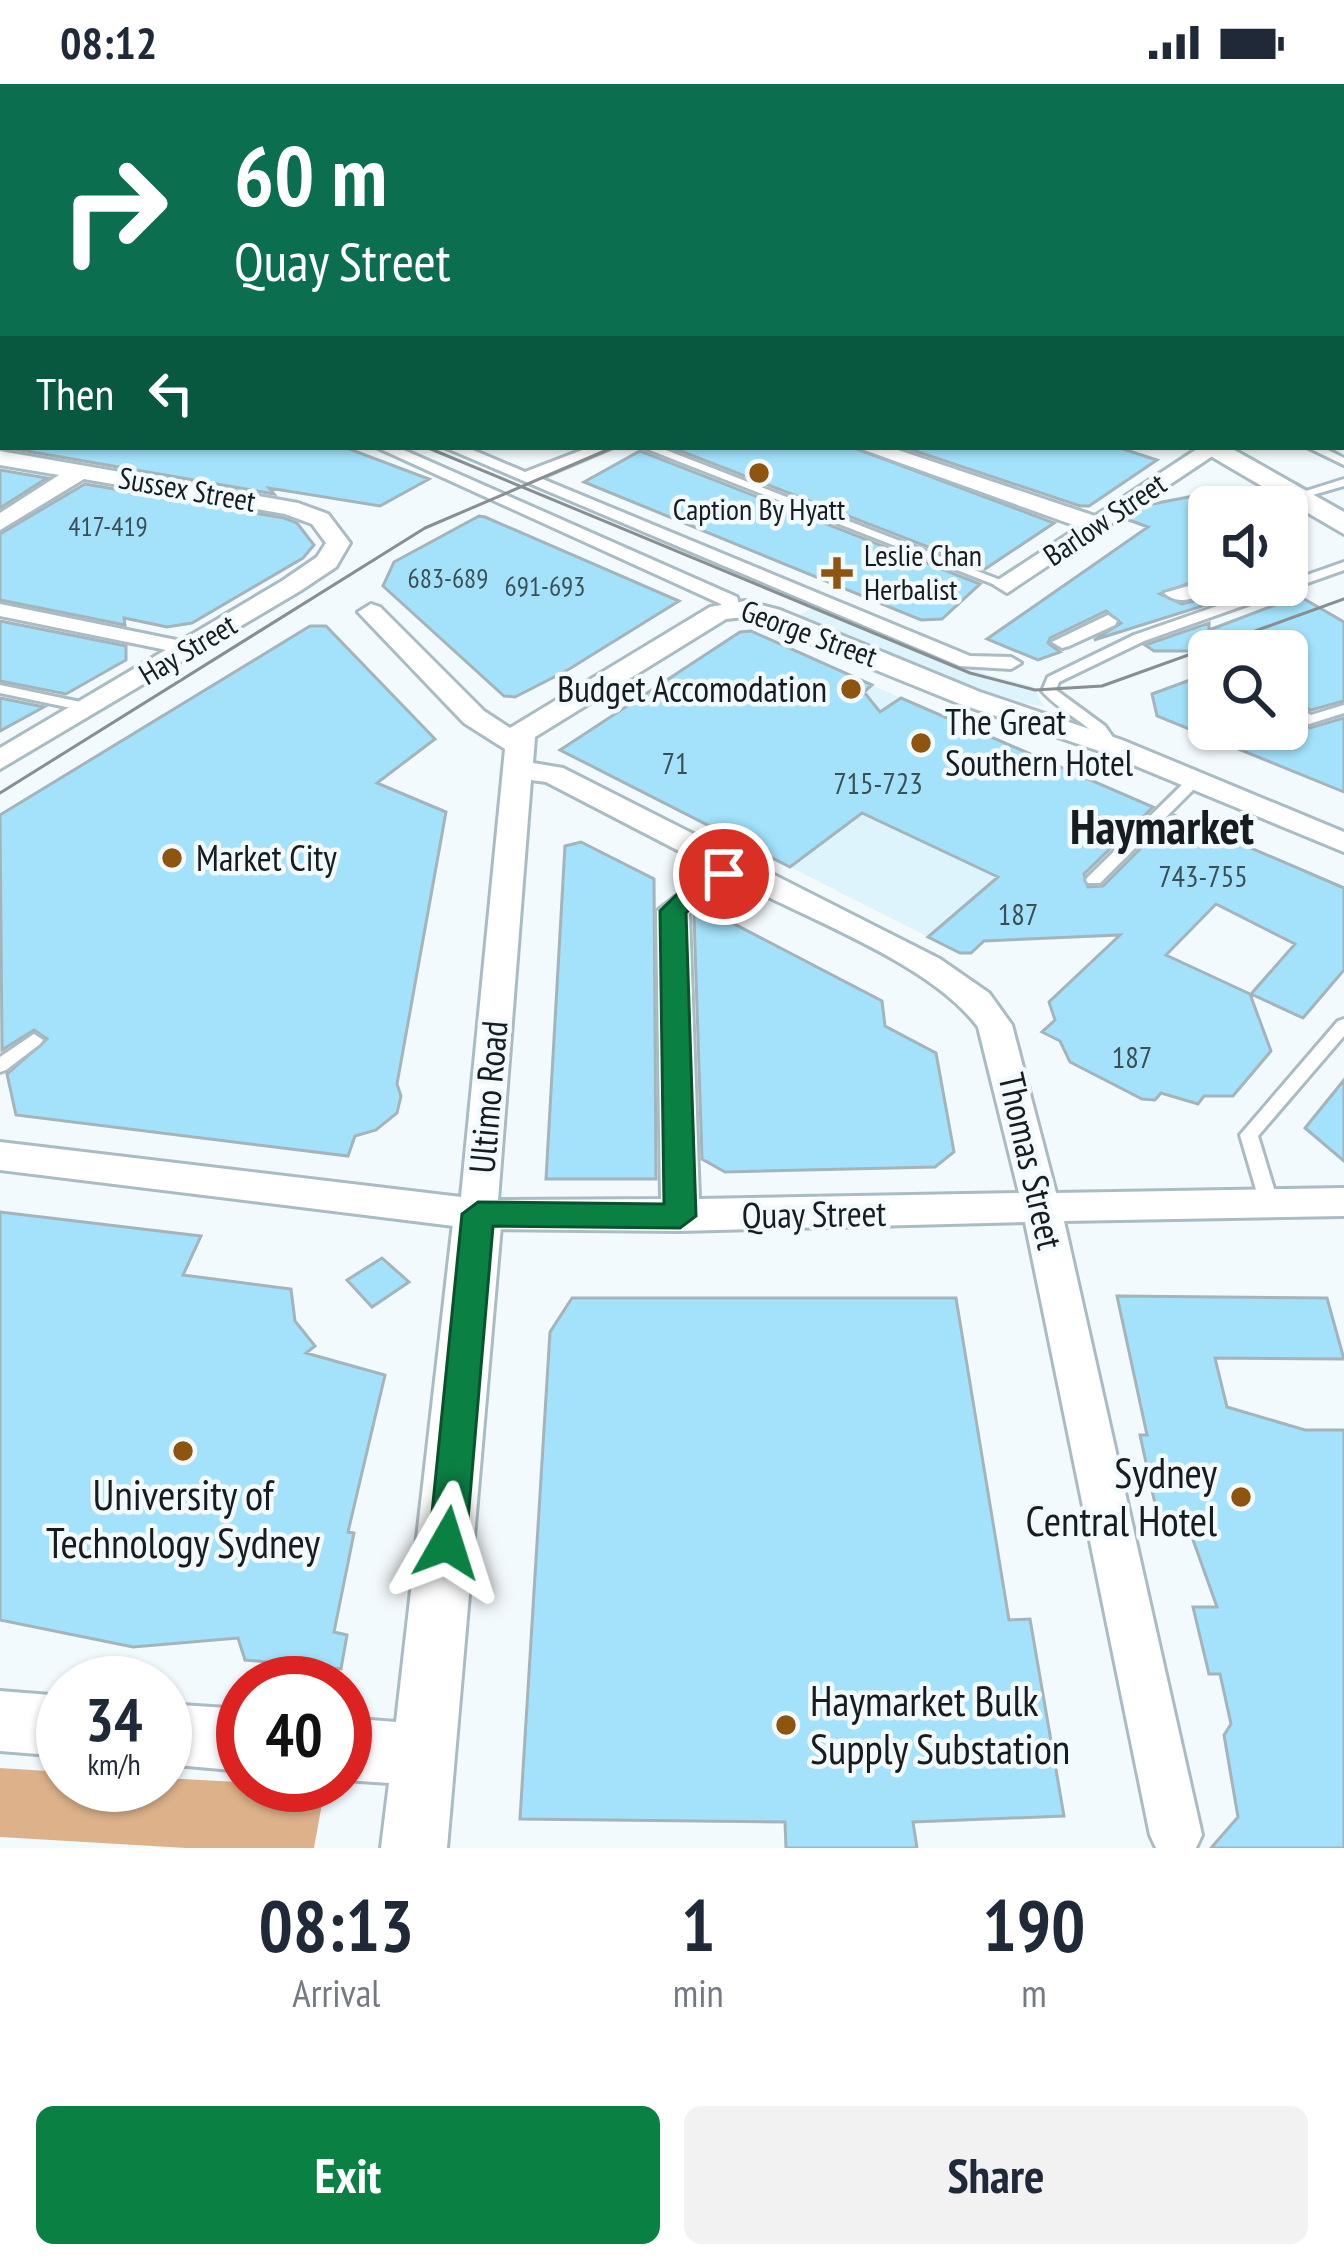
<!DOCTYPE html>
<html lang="en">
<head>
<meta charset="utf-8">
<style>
  :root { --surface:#fff; --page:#f2f2f3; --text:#1f2937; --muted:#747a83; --accent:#0b8043 }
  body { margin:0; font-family:"PT Sans Narrow",sans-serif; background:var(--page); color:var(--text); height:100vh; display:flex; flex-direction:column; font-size:45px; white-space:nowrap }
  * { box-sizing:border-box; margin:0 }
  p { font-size:39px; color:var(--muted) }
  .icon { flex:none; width:66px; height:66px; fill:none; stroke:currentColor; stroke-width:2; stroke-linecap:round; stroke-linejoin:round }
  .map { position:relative; height:1764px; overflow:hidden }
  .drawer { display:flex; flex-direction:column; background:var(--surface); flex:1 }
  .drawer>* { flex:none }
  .top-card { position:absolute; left:0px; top:0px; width:1344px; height:366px; box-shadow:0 3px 9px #0004; background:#0b6e4f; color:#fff; overflow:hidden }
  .buttons { position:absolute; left:1188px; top:402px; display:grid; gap:24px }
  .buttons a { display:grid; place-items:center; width:120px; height:120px; border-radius:18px; background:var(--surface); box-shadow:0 3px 9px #0004; font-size:60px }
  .speed { position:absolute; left:36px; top:1572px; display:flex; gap:24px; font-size:60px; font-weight:700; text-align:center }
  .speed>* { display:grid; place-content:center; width:156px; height:156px; border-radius:50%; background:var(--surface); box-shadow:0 3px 9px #0004; line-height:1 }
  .speed small { font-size:30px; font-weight:400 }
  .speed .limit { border:18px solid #d22; background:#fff; color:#111 }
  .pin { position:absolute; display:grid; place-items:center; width:102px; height:102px; color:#fff; margin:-51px; border:6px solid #fff; border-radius:50%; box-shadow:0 3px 12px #0007 }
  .me { position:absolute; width:132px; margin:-66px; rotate:6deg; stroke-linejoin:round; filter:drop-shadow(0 0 9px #0008) }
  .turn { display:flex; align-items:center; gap:42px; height:252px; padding:0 36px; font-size:54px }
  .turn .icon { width:156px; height:156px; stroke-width:2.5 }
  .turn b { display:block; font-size:84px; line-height:102px }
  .then { display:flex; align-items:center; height:114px; padding:0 36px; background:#0003; gap:24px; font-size:45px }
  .eta { display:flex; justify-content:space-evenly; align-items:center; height:204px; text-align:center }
  .eta b { font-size:72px; font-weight:800; line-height:84px }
  .button { display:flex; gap:24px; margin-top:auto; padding:24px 36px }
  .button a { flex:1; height:138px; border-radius:18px; background:var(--accent); color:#fff; font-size:48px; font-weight:800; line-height:138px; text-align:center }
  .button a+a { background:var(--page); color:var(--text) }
  .status { display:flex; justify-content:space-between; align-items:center; height:84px; padding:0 60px; background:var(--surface); direction:ltr }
  .status svg { height:33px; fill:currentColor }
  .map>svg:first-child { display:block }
  .built { fill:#def4fc }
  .forest { fill:#ddb28b }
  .building { fill:#a4e2fb; stroke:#a3b4bb; stroke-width:3 }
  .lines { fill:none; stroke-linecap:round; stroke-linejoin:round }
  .service-casing { stroke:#aabcc3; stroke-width:6 }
  .pedestrian-casing { stroke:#aabcc3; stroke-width:6 }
  .minor-casing { stroke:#aabcc3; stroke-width:6 }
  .tertiary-casing { stroke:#aabcc3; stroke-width:6 }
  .secondary-casing { stroke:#aabcc3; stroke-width:6 }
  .service { fill:#fff; fill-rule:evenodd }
  .pedestrian { fill:#fff; fill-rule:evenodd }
  .minor { fill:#fff; fill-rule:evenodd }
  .tertiary { fill:#fff; fill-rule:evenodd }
  .secondary { fill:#fff; fill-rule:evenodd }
  .tram { stroke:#888f92; stroke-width:3 }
  .route { fill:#0b8043; stroke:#07532c; stroke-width:3 }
  .poi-dot { fill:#8e5510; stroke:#f3fafd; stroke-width:4.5 }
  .labels { text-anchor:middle; stroke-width:9; stroke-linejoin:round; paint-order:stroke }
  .far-number-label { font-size:27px; fill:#3a4e56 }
  .far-street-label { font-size:30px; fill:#161c1f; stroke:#f3fafd }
  .far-poi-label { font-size:30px; fill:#161c1f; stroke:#f3fafd }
  .number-label { font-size:30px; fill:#3a4e56 }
  .poi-label { font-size:36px; fill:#161c1f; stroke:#f3fafd; text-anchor:start }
  .street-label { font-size:36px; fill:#161c1f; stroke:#f3fafd }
  .near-poi-label { font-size:42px; fill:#161c1f; stroke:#f3fafd; text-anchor:end }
  .district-label { font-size:48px; font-weight:bold; fill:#161c1f; stroke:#f3fafd }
</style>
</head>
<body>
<div class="status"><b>08:12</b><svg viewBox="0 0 49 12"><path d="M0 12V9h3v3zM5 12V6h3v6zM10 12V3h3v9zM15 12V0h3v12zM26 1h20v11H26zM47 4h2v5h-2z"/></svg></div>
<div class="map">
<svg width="1344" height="1764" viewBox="0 0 1344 1764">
  <rect width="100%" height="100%" fill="#f3fafd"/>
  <path class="built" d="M817,521L989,591L1033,602L1044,623L984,611L798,532Z
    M750,547L1075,691L1171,731L1075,827L998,793L928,853L560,666L740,548Z"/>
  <path class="forest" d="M0,1684L63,1688V1701H165V1694L325,1703L314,1764H186L0,1753Z"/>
  <path class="building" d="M3,363H344L429,395L380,422L269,404L274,410Z
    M670,363H852L1054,439L985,485Z
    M903,363H1117L1157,376L1089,422H1080Z
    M640,367L980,500L942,535L921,536L584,398Z
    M0,386L47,394L0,424Z
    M85,400L284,434L297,439L314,461L303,474L192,539L167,543L124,534L125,541L0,516V450Z
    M1209,409V492L1160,510L1182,520L1209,513V520L1094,556L1121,539L1106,527L1050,554L1048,559L1060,568L1038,576L987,555L1148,443L1126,435L1147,421Z
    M479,432L485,433L679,517L566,587L515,613L504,612L383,502L394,478Z
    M1299,512L1344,538V617L1311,626L1287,614V567H1154L1145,561L1209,539V546Z
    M0,537L126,562V576L66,610L0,597Z
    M310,542H326L435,655L377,699L446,728L397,1000L401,1012L397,1029L376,1046L355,1052L348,1072L16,1031L7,990L47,955L34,946L2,966L0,731Z
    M751,547L872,601L864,608L880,628L901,614L1153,723L1084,790L1088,803L1103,802L1174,731L1344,804V886L1303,934L1251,910L1295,860L1216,820L1166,871L1250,910L1271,967L1233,1012H1204L1198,1020L1161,1009L1155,1016L1142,1015L1070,978L1060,957L1042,948L1055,936L1049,918L1120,851L984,857L971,869H960L928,853L998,793L862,729L790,783L560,666L740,548Z
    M1209,589V645H1287V633L1310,644L1344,634V708L1157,632L1152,610Z
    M0,614L44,623L0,647Z
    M581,758L654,795L656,1095H546L565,762Z
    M694,832H719L882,917L885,942L936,969L954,1068L935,1083L725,1088L702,1075Z
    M1344,996V1077L1305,1044Z
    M0,1128L201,1152L183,1191L291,1205L295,1237L315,1262L306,1269L385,1291L348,1448L354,1449L334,1548L347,1551L341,1585L245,1576L238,1554L133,1563L0,1536Z
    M382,1174L409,1198L372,1223L347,1196Z
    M1117,1212L1327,1214L1344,1275L1215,1274L1227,1323L1305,1346H1344V1764H1211L1238,1733L1224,1651L1231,1640L1220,1590H1209L1193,1523H1217L1187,1439L1159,1438L1140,1351H1147Z
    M572,1214H956L1009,1536L1030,1535L1064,1732L913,1738L917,1764H786L785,1738L520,1735L550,1248Z"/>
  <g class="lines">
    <defs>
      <path id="service" d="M783,0H792L788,3H779Z
        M1341,42H1344V46H1341Z
        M1341,175L1344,176V182L1341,181Z
        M0,233L3,234V240L0,239Z
        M1341,347H1344V354H1341Z
        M642,363H658L1013,501L1011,504H1003Z
        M1307,363H1322L1344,374V381Z
        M1344,395V402L1274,422L1268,419Z
        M1344,478V486L1144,557L1059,598L1056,606L1105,642L1119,662L1117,665H1107C1091,639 1062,630 1042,607L1048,593L1134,551L1278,501H1287V498Z
        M0,601L90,620L97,624L90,628L0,609Z
        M1287,618L1311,631L1344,621V629L1309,640L1287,628Z
        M1194,693L1201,697L1199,700L1100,799H1088L1086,796L1088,793L1189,694Z
        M1344,935V952L1258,1052L1279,1121L1276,1126L1269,1128L1262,1126L1240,1051L1338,937Z
        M34,950L43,956L40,960L6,986L0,988V973Z"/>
      <path id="pedestrian" d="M376,363H397L737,513L740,525L738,529H724L721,520Z
        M444,363H466L525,388L590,363H613L540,394L970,572L1011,573L1021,579L1011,585L960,582Z
        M1209,496V501H1218L1215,505C1197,513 1181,523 1164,509Z
        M0,520L191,559L201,565L191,571L0,532Z
        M1108,531L1117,537L1115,541L1069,562L1062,564L1052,558Z"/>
      <path id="minor" d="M4,0H31L33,3H6Z
        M424,0H452L454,3H426Z
        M1096,0H1116L1118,3H1098Z
        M1209,0H1243L1245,3H1211Z
        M1341,13H1344V21H1341Z
        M856,363H889L1095,432L1200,363L1223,365L1007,509L994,501L998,496L1079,443Z
        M0,367L298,419L328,430L350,459L336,483L300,507L0,685V664L282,497L317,473L326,459L312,440L285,430L84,395L0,446V429L59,391L0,381Z
        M745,517L780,526L980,608L1122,656L1344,748V768L1102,668L960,620L745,533L726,535L535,653L533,679L563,684L940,875L989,909L1012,941L1056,1109L1344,1104V1132L1064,1137L1202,1751L1196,1764H1156L1150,1751L1025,1138L680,1147L478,1145L0,1086V1058L461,1113L505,665L464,639L358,528L371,520L380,523L484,627L510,644L710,523ZM531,696L546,698L712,784L657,827L661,1115L498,1116ZM744,801C813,837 932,881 978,943L1019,1109L699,1115L689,830L723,802Z"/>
      <path id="tertiary" d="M3,26V38L0,39V27Z
        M1195,363H1229L1344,428V450Z
        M478,1112L495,1117L502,1130L447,1764H381L389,1699L345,1696V1634L396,1638L454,1130L461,1117Z
        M0,1607L63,1612V1672L0,1667Z
        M165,1620L243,1625V1687L165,1680Z"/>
      <path id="secondary" d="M574,0H602L572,3Z
        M706,0H744L746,3H709Z
        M902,0H926L928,3H905Z
        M1341,120H1344V136L1341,135Z
        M0,210H3L0,227Z"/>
    </defs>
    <use href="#service" class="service-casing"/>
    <use href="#pedestrian" class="pedestrian-casing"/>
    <use href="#minor" class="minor-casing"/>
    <use href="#tertiary" class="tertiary-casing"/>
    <use href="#secondary" class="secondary-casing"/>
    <use href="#service" class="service"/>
    <use href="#pedestrian" class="pedestrian"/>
    <use href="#minor" class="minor"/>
    <use href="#tertiary" class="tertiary"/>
    <use href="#secondary" class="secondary"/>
    <path class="tram" d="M426,363L970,589L1035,606L1102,602L1344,515
      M0,709L425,444L614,363"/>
  </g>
  <path class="route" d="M724,783L734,785V796L713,804L686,829L696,1132L680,1144L493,1142L466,1459L460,1471L447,1476L434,1471L429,1459L462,1130L478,1118L664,1120L660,827L695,793Z"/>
  <g class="poi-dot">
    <circle cx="759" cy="389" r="12"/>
    <path d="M831 471h12v12h12v12h-12v12h-12v-12h-12v-12h12z"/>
    <circle cx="851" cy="605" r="12"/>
    <circle cx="921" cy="659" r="12"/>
    <circle cx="172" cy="774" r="12"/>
    <circle cx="183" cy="1367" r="12"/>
    <circle cx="1241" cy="1413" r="12"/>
    <circle cx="786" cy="1641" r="12"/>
  </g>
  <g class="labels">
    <g class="far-number-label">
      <text x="108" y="452">417-419</text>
      <text x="448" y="504">683-689</text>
      <text x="545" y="512">691-693</text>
    </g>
    <g class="far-street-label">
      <text transform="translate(187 406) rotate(10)" y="10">Sussex Street</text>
      <text transform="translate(1105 436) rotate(-34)" y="10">Barlow Street</text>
      <text transform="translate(809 550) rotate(20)" y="10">George Street</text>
      <text transform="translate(188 566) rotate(-31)" y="10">Hay Street</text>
    </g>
    <g class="far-poi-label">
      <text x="759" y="436">Caption By Hyatt</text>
      <text x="864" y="482" text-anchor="start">Leslie Chan<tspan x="864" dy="34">Herbalist</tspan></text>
    </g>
    <g class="number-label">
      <text x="675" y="690">71</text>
      <text x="878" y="710">715-723</text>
      <text x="1203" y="803">743-755</text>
      <text x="1018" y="841">187</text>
      <text x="1132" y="984">187</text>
    </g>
    <g class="poi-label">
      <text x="827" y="618" text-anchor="end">Budget Accomodation</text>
      <text x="945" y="651">The Great<tspan x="945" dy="41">Southern Hotel</tspan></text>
      <text x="196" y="787">Market City</text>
    </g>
    <g class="street-label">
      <text transform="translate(488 1013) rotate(-85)" y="13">Ultimo Road</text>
      <text transform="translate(1031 1077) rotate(77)" y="13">Thomas Street</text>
      <text transform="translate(814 1130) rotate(-1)" y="13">Quay Street</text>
    </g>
    <g class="near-poi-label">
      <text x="1217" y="1404">Sydney<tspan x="1217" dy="48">Central Hotel</tspan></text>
      <text x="183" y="1426" text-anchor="middle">University of<tspan x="183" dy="48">Technology Sydney</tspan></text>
      <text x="810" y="1632" text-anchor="start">Haymarket Bulk<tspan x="810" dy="48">Supply Substation</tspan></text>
    </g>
    <g class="district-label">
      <text x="1162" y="760">Haymarket</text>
    </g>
  </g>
</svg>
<div class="buttons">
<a><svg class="icon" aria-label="sound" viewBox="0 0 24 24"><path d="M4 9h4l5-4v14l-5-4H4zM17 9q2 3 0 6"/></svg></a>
<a><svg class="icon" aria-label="search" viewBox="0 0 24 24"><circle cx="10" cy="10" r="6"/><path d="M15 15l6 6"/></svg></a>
</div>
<div class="speed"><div>34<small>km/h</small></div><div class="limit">40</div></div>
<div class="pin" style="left:724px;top:790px;background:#d93025"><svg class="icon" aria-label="arrive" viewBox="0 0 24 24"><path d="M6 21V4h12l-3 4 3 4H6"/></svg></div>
<svg class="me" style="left:447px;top:1459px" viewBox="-20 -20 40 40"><path d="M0-17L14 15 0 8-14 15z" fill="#0b8043" stroke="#fff" stroke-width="4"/></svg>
<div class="top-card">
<div class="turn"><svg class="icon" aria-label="right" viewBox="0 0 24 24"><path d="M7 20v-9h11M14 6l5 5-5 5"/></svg><div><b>60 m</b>Quay Street</div></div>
<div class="then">Then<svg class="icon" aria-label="left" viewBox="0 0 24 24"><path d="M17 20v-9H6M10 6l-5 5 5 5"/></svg></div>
</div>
</div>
<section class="drawer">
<div class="eta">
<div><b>08:13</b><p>Arrival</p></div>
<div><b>1</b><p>min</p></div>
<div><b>190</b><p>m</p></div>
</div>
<div class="button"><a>Exit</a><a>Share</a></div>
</section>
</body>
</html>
